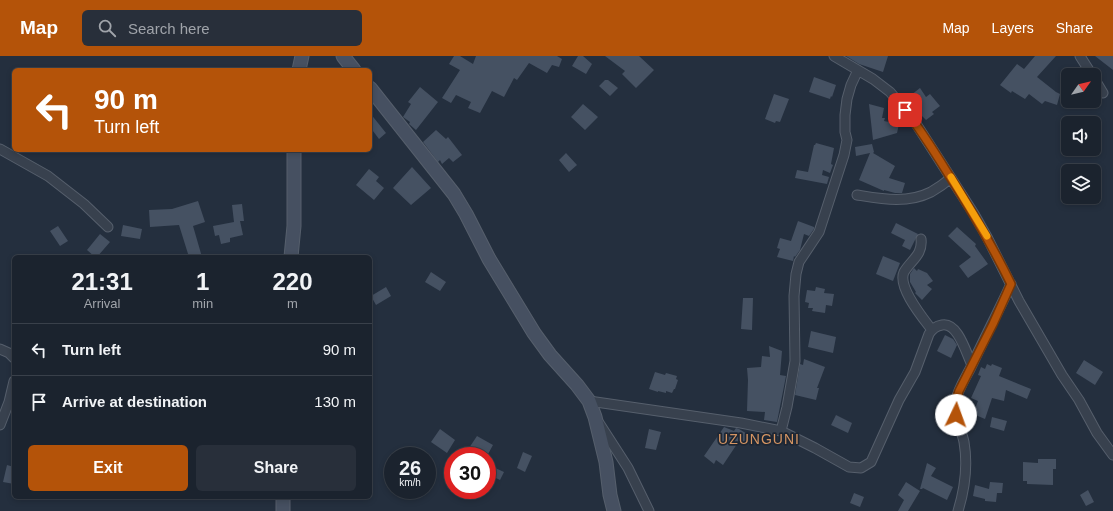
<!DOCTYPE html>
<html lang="en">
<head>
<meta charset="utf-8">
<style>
  :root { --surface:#1b232e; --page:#282f3a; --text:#f1f3f6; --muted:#a0a4aa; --line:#39404a; --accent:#b45309 }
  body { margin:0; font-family:Helvetica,sans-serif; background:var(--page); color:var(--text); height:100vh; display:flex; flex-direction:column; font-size:15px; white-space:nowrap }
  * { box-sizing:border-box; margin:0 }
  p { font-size:13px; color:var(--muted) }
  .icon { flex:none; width:22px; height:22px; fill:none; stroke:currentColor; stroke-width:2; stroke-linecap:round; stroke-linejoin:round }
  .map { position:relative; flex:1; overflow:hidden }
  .sheet { position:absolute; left:12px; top:199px; width:360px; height:244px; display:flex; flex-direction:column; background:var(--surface); border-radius:6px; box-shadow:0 2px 6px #0003,0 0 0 1px var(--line) }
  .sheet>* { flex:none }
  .banner { position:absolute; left:12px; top:12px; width:360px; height:84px; border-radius:6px; box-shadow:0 2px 6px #0003,0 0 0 1px var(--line); background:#b45309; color:#fff; overflow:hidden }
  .needle { width:26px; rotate:56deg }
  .fabs { position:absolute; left:1061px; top:12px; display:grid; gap:8px }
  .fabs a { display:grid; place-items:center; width:40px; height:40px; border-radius:6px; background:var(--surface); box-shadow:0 2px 6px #0003,0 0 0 1px var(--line); font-size:20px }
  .speed { position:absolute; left:384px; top:391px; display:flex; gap:8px; font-size:20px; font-weight:700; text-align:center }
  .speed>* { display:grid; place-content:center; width:52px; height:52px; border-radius:50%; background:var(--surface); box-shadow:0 2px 6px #0003,0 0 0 1px var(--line); line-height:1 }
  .speed small { font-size:10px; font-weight:400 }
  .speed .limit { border:6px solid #d22; background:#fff; color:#111 }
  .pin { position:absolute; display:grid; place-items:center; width:34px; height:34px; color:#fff; margin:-17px; border-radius:8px; box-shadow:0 2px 6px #0006 }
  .me { position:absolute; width:44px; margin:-22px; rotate:3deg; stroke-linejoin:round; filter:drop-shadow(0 0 3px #0008) }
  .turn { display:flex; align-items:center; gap:14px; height:84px; padding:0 16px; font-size:18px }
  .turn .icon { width:52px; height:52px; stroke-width:2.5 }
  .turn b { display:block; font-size:28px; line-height:34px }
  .eta { display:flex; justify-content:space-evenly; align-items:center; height:68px; text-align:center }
  .eta b { font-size:24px; font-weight:600; line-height:28px }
  .primary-button { display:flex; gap:8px; margin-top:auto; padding:8px 16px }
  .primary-button a { flex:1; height:46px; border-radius:6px; background:var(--accent); color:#fff; font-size:16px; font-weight:600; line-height:46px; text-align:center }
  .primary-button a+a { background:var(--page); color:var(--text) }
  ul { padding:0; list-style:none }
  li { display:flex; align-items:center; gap:12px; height:52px; padding:0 16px; border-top:1px solid var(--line) }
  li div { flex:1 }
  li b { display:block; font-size:15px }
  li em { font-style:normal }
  header { display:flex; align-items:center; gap:24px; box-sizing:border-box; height:56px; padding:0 20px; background:var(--accent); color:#fff }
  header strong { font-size:19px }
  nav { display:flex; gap:22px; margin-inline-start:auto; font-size:14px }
  .search { width:280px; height:36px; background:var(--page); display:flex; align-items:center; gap:10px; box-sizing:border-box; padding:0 14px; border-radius:6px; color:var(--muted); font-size:15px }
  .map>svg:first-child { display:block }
  .building { fill:#455162 }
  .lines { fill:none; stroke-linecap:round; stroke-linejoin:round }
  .street-casing { stroke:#565f6c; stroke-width:11 }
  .secondary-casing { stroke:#565f6c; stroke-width:15 }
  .street { stroke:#38414e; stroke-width:9 }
  .secondary { stroke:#465061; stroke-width:13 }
  .route-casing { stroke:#753606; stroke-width:10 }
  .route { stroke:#b45309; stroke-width:7 }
  .slow { stroke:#f59e0b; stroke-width:7 }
  .labels { text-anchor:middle; stroke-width:3.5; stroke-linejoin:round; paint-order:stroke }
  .quarter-label { font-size:14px; letter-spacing:1px; fill:#d59563; stroke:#1d2633 }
</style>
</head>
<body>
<header>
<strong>Map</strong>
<div class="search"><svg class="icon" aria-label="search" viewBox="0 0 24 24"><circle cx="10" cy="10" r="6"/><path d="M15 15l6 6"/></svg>Search here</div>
<nav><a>Map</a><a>Layers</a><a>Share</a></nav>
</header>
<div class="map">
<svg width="1113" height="455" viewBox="0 0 1113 455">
  <rect width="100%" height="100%" fill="#242f3e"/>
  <path class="building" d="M454,0H460L473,8L476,0H557L562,3L559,11L552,9L547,17L529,7L517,24L514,22L504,41L492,35L480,57L468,52L471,46L456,39L451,47L442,42L460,14L449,8Z
    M578,0H583L592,8L586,18L572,10Z
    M605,0H639L654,14L636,32L622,18L625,15Z
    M846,0H888L883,16L859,8Z
    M1035,0H1056L1037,21L1056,36L1060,38L1057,49L1045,45L1042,48L1029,38L1025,43L1012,35L1011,37L1000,29L1017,8L1024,13Z
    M1095,0H1113V14Z
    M814,21L836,29L832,41L831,40L830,43L809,36Z
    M605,24H608L618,32L610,40L599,30Z
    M420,31L438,46L416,74L409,68L410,66L403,61L411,48L408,46Z
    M920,32L926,41L930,38L940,50L932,56L934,58L926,64L922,60L919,62L912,51L915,48L913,45L915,44L911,39Z
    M774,38L789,43L780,66L776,65L775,67L765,63Z
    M583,48L598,61L585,74L571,61Z
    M869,48L884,52L882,62H885L884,65L899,68L897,77L873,84Z
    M370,57L386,77L379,83L370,71Z
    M436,74L446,83L448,81L462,99L453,106L449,102L442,108L440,104L438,106L423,86Z
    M816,87L834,92L831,108L833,109L830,117L823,114L822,119L829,121L827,128L795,122L797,114L808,116L814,89H815Z
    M872,88L874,96L873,97L895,110L889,122L905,127L902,137H895L884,134V135L859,124L870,97L856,100L855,91Z
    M566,97L577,109L569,116L559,104Z
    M412,111L431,132L411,149L393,132Z
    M369,113L379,121L376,125L384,132L374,144L356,129Z
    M198,145L205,166L193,170L202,201H189L179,169L150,171L149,154L172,153Z
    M242,148L244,165H240L243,179L230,182V186L221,188L219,179L215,180L213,170L234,166L232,149Z
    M798,165L814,171V173L809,180L804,178L800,194L795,201L794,200L793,205L777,201L780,193L777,192L780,182L791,185Z
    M896,167L918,178L910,194L902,190L905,184L891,177Z
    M123,169L142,173L140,183L121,180Z
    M58,170L68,185L60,190L50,175Z
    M957,171L976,188L975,190L988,208L968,222L959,210L971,201L948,180Z
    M100,178L110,186L97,201H95L87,194Z
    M883,200L900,207L893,225L876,218Z
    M914,212L917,215L918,213L927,217L933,225L927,229L932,233L922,244L915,237L916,236L910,226V218Z
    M431,216L446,226L440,235L425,226Z
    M386,231L391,240L376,249L371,240Z
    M816,231L825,233L824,237L834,238L832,250L826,249L825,257L812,255L813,252H808L809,247L805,246L807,234L815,235Z
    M743,242H753L752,274L741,273Z
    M811,275L836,281L833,297L808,291Z
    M945,279L953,283L957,289L951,302L937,295Z
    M769,290L782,295L780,319L786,320L777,366L764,364L765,356L747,355L748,324L747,312L761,311L762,300L770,301Z
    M804,303L825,311L817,332H819L816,344L795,339L800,308L803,309Z
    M1084,304L1103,316L1095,329L1076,317Z
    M987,308L991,310L992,308L1002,312L999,320L1031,333L1027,343L1006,334L1004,345L992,342L985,363L973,358L978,345L971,342L981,320L978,319L981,311L985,313Z
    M655,316L665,319L666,317L677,320L676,323L678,324L675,333H674L672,337L666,335V337L658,335V336L649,333Z
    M836,359L852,367L848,377L831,369Z
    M992,361L1007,365L1004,375L990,371Z
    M724,371L734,375L736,372L739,373L749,379L743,388L739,385L723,409L716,404L714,408L704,400Z
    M440,373L455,384L447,397L431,386Z
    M649,373L661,376L656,394L645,392Z
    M477,380L493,389L487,400H471L474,395L469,392Z
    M523,396L532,400L525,416L517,412Z
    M1038,403H1056V413H1053V429L1027,428V425H1023V406L1038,407Z
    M927,407L936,412L931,420L953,431L947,444L923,432L922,433H920Z
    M7,409L14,411V428L3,426Z
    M493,411L504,416L500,424L490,419Z
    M906,426L920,435L908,455H898L904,444L898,439Z
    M990,426L1003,427L1002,437H997L996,446L985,445V443L973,440L975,429L989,433Z
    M1088,434L1094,446L1086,450L1080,439Z
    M854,437L864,441L860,451L850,447Z"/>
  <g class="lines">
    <defs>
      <path id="street" d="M834,0L873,23L890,36L913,63L974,158L987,181L1019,245L1062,319L1079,344L1097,377L1113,399
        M1080,0L1092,19
        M1094,22L1103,37
        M0,93L48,120L84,148L108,171
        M857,139C882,143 907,148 931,136C938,132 945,127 951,122
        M921,183C923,199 911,204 904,216C897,231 923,262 932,274
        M0,293L9,297L14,302
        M589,345L741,367L781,375L815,392L849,411L861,412L871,406L899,344L915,316L929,278C932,273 936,270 942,269C958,266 966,297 972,309
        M599,367L628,412L649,455
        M0,369L9,346L14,325
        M781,375L787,351L795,305L794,240L796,218L799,206L819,176L844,99L847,84L845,76V59L847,43L851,29L858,14
        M958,455C965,432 968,409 964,386C961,372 953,358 956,344C958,333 966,321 971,311C984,283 998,256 1011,228"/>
      <path id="secondary" d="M343,0L354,14
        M299,14L302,0
        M370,32L454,138L466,158L489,203L534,277L550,299L577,329L589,345L595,361L606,406L610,439L614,455
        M291,201L294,170V94
        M283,455V441"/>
    </defs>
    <use href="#street" class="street-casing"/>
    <use href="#secondary" class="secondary-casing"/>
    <use href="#street" class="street"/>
    <use href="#secondary" class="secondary"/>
  </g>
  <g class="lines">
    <defs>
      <path id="route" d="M905,54C921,74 934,95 947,116C970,152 992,189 1011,228L993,268L959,335C956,343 955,350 956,359"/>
    </defs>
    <use href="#route" class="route-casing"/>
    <use href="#route" class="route"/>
    <path class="slow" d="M951,121L987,180"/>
  </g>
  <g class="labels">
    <g class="quarter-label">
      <text x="759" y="388">UZUNGUNI</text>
    </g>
  </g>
</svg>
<div class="fabs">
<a><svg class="needle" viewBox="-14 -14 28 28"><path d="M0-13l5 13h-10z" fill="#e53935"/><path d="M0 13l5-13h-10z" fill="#a0a4aa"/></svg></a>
<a><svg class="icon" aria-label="sound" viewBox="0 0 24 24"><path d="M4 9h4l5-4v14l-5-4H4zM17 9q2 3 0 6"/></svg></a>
<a><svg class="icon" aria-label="layers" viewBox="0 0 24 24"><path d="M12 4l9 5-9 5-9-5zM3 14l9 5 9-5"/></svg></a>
</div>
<div class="speed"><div>26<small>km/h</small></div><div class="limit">30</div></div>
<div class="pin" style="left:905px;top:54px;background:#d93025"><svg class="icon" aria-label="arrive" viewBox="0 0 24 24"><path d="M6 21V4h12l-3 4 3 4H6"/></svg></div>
<svg class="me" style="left:956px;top:359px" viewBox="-20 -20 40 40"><circle r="19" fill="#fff"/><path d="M0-13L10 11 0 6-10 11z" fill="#b45309"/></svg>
<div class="banner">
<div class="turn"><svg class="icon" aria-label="left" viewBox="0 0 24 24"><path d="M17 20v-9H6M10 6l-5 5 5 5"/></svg><div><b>90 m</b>Turn left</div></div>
</div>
<section class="sheet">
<div class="eta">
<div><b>21:31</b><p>Arrival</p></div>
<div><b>1</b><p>min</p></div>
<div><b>220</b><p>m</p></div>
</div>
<ul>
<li><svg class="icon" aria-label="left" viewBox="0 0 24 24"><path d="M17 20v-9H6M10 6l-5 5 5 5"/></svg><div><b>Turn left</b></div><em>90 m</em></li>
<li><svg class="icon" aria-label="arrive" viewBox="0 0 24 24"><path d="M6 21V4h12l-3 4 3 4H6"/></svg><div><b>Arrive at destination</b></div><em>130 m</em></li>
</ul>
<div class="primary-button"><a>Exit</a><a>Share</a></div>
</section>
</div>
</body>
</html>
